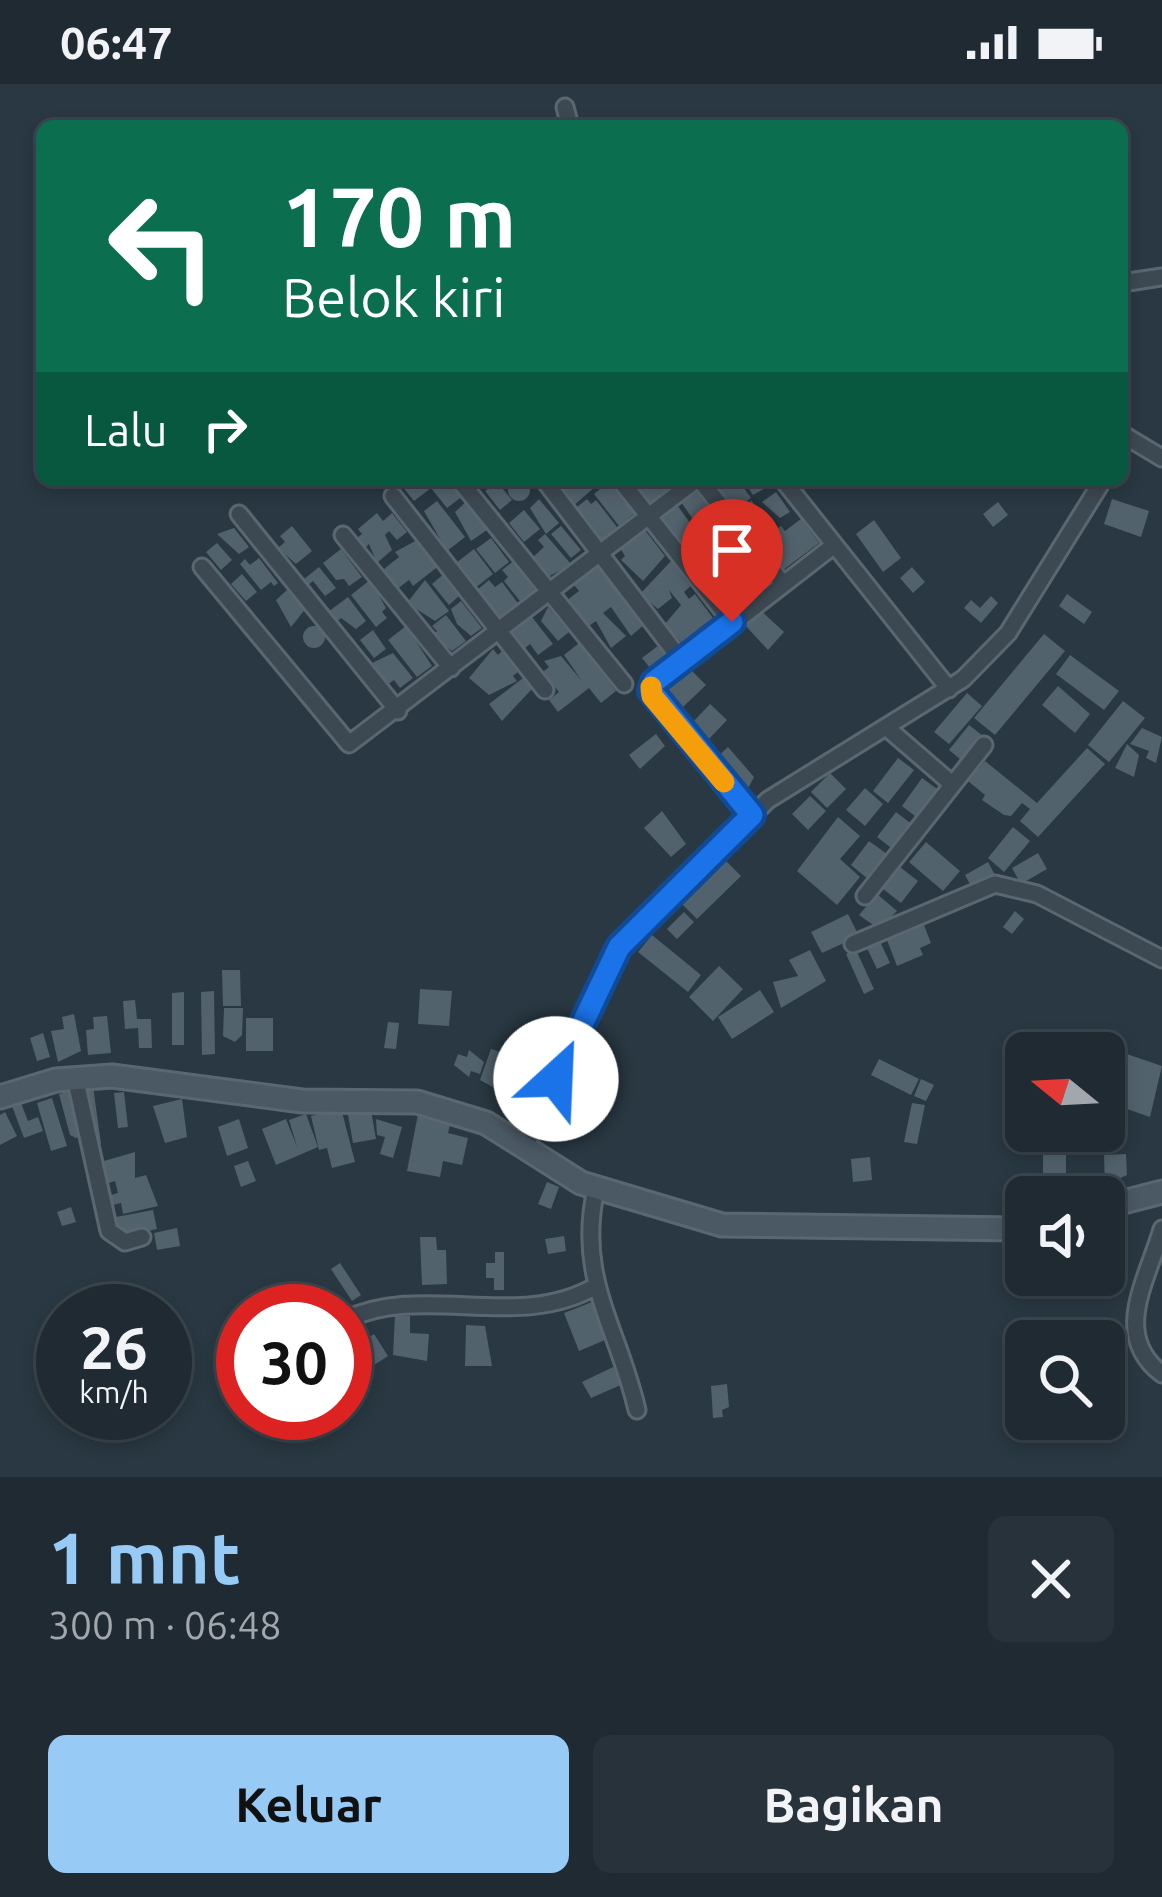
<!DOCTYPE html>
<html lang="id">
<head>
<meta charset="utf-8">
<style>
  :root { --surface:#1f2a32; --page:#27323a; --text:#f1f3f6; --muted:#a1a7ac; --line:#3c464d; --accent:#97caf4 }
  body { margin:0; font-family:Ubuntu,sans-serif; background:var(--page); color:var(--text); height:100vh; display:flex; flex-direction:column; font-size:45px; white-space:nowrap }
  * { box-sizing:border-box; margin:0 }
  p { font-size:39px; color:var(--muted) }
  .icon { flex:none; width:66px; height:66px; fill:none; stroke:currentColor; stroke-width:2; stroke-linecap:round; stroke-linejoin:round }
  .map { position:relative; height:1393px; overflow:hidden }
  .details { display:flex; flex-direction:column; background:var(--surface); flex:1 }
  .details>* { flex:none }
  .top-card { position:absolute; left:36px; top:36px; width:1092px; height:366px; border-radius:18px; box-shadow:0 6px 18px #0003,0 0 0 3px var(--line); background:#0b6e4f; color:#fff; overflow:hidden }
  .needle { width:78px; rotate:288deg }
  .controls { position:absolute; left:1005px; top:948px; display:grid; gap:24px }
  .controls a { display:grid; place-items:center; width:120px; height:120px; border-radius:18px; background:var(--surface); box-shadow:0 6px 18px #0003,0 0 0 3px var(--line); font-size:60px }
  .speed { position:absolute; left:36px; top:1200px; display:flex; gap:24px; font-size:60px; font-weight:700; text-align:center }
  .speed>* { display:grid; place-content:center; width:156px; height:156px; border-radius:50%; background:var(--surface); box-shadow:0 6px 18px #0003,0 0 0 3px var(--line); line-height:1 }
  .speed small { font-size:30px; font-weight:400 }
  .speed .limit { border:18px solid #d22; background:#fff; color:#111 }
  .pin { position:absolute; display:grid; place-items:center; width:102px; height:102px; color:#fff; margin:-123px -51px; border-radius:50% 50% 50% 0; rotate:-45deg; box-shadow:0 0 12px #0007 }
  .pin .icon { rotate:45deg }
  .me { position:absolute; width:132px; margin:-66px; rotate:25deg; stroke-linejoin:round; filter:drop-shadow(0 0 9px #0008) }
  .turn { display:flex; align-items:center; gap:42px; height:252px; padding:0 48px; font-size:54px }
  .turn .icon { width:156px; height:156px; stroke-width:2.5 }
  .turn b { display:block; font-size:84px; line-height:102px }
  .then { display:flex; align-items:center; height:114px; padding:0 48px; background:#0003; gap:24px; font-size:45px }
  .round { display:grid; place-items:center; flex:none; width:126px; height:126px; border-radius:18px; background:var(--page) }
  .head { display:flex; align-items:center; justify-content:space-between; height:204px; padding:0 48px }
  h1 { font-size:72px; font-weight:700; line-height:90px; color:var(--accent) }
  .cta { display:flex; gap:24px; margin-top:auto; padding:24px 48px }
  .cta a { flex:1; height:138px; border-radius:18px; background:var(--accent); color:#111; font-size:48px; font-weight:700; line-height:138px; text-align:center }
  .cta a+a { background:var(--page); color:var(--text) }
  .status { display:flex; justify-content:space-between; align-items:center; height:84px; padding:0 60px; background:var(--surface); direction:ltr }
  .status svg { height:33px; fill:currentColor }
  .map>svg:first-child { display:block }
  .building { fill:#52626d }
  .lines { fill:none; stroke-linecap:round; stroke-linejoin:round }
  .street-casing { stroke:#5b6770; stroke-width:21 }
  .secondary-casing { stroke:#5b6770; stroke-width:27 }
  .street { stroke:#3d4952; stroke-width:15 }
  .secondary { stroke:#4b5965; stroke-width:21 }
  .route-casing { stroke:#114b97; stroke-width:30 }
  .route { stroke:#1a73e8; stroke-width:21 }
  .slow { stroke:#f59e0b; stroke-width:21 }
</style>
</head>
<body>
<div class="status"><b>06:47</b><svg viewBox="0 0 49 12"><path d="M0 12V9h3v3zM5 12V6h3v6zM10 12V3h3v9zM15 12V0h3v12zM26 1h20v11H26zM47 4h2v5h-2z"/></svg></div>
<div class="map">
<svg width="1162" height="1393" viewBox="0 0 1162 1393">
  <rect width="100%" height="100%" fill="#293842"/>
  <path class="building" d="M508 406a11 11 0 1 1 22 0a11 11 0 1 1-22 0Z
    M397,396H453L464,411L447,424L431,404L414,417Z
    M556,396H603L572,423Z
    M611,396L637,427L619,442L594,410Z
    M623,396H659L668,407L645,424Z
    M712,396H738L751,414L733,426Z
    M743,396H770L772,400L753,411Z
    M497,398L512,416L500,426L485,407Z
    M697,406L715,432L699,444L681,418Z
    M776,408L790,428L780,434L762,418Z
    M539,415L559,439L546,450L530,424Z
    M587,415L591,420L596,416L617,443L598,458L573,426Z
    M1112,415L1149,427L1141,453L1104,440Z
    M751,416L770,440L759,450L743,431Z
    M437,417L465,453L447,467L424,427Z
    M466,418L487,446L471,457L455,428Z
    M998,418L1008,431L993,443L983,430Z
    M677,421L696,447L679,460L660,434Z
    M524,426L540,445L524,458L509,439Z
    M377,429L383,437L392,429L407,448L397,456L389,447L385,451L392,466L377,479L369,460L365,464L357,454L362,450L358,445Z
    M801,435L819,459L783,486L766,464L776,456L771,449L781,442L785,447Z
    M874,436L901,474L883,488L856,450Z
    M724,438L746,467L732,478L709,449Z
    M292,442L312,467L296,480L278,464L285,458L280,452Z
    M561,442L581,466L571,474L551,450Z
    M234,444L249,463L239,470L217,450Z
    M644,445L665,472L643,497L621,476L625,472L620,464Z
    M545,450L571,480L548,493L532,474L544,463L538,456Z
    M704,451L737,495L743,491L737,485L748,476L769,501L733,529L711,498L715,493L710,486L704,490L697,473L692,478L687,473L699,464L694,458Z
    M491,454L509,478L495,489L476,465Z
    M419,455L440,481L413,502L409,496L396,506L384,485L399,473L395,468Z
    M217,459L232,476L221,486L206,468Z
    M341,465L362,493L349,502L344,495L336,496L323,479Z
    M474,465L493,490L475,504L456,479Z
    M259,474L278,499L274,502L271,498L261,506L240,480L245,475L250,481Z
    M515,476L537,510L523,521L504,497L508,493L502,486Z
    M672,476L692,501L684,508L689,515L695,510L713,534L698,545L704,552L687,565L665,540L681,521L669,506L672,514L658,525L640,510Z
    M599,482L644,541L631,552L611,523L603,529L626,552L611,564L596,537L586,544L566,517L579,507L574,501Z
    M319,483L336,504L325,512L313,497L307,502L303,496Z
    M912,483L925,498L913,509L900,494Z
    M446,488L459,512L449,521L432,500Z
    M242,490L257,508L246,517L231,500Z
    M370,496L386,524L382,528L387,534L376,543L351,511Z
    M425,496L449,527L435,537L407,519Z
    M489,496L495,503L502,498L520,522L500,537L477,506Z
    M287,506L307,523L291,543L276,516Z
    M1067,510L1092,528L1084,540L1059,522Z
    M991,512L998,519L981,539L964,524L971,516L980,524Z
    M348,513L366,537L356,545L341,534L336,538L328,528Z
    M461,517L482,544L471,552L457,540L451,525Z
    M548,523L569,548L558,557L541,537Z
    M758,524L784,548L768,566L744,540Z
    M446,531L466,557L452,567L432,551L437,547L432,542Z
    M532,533L553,560L538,571L530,560L524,565L512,549Z
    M303 553a11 11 0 1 1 22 0a11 11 0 1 1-22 0Z
    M406,542L432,582L417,593L388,556Z
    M373,546L386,565L374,574L360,556Z
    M1044,550L1065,567L995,651L974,634Z
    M579,559L616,607L601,619L589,604L558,628L549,616L559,608L543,588L549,583L544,577L561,572L582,597L564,571Z
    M659,561L670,576L654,589L642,574Z
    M493,565L498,571L502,567L518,588L513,592L517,597L489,611L469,594Z
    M393,569L413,594L400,604L394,596L387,601L370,580Z
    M1070,571L1119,607L1104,626L1056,590Z
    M682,577L706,601L683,623L675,615L671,619L659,601Z
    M523,594L532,605L502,637L489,620Z
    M1058,602L1090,630L1075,649L1042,621Z
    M967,609L982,622L949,660L934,648Z
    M1123,617L1145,634L1109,678L1088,661Z
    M710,620L727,636L709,655L692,639Z
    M969,641L987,655L966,680L949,666Z
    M1142,644L1162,653L1156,679L1146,674L1149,667L1130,660Z
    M656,650L665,662L640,685L629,671Z
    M1127,660L1139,671L1134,693L1115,684Z
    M728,663L754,693L745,710L715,675Z
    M1087,664L1105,680L1038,753L1020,737L1030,725L1022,719L1011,732L1004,731L982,716L985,711L968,697L985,677L1037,719Z
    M898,674L914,686L888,719L873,707Z
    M830,689L846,705L827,724L811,708Z
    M922,694L940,707L920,736L902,722Z
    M865,704L883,720L865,742L846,726Z
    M810,712L826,727L808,746L792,730Z
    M662,727L686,760L671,773L644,744Z
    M896,728L913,741L894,766L877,753Z
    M838,733L860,752L840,775L860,793L837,821L797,787Z
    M1013,743L1030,757L1004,788L988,774Z
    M869,757L887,770L868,795L851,781Z
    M926,758L960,787L943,807L909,778Z
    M1038,769L1047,785L1021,800L1012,784Z
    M725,776L741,792L697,835L682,820Z
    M988,778L995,791L972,804L965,791Z
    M900,783L918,797L901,819L883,805Z
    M877,810L897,827L879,845L859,831Z
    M1015,827L1024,835L1012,850L1003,843Z
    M684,828L694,838L677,855L667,845Z
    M848,830L859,852L822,869L811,848Z
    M922,836L931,859L920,864L923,871L897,882L885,851Z
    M652,851L701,891L688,908L638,868Z
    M878,853L890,879L877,885L865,860Z
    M810,866L826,897L781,924L773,898L798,892L789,876Z
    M856,866L874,905L864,910L846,870Z
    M719,882L743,905L713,937L689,913Z
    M222,886H240L241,922H223Z
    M420,905L452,907L449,942L418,940Z
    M760,906L774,928L732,955L718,933Z
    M214,907L215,970L202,971L201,908Z
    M184,908V961H172V909Z
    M135,916L137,935H151L152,964H139L138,944L125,945L123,917Z
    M224,924H243L242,951L235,958L223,952Z
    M74,930L81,967L58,978L51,947L64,945L62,933Z
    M107,932L111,969L88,971L86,946L94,945L93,933Z
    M246,934H273V967H246Z
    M388,938L399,939L396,965L384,964Z
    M43,949L50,973L37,977L30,954Z
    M1109,964L1162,982L1150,1033L1104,1017Z
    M491,965L512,972L509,982L516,985L510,1005L500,1001L498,1006L480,996Z
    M469,966L484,978L480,990L471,987L469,993L454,981L458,970L467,973Z
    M879,975L919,995L911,1011L871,991Z
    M921,995L934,1001L926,1017L914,1012Z
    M594,1001L609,1008L592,1039L578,1027Z
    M93,1002L101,1060L90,1062L80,1004Z
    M72,1007L83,1052L76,1054L70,1051L59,1010Z
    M124,1008L128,1043L118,1044L114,1009Z
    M52,1014L67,1062L51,1067L37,1019Z
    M182,1015L187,1053L165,1059L153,1022Z
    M21,1019L28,1037L38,1033L43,1047L24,1054L12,1022Z
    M912,1019L925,1021L917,1060L904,1058Z
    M370,1021L376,1055L353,1059L347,1025Z
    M341,1024L355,1078L332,1084L327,1064L319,1066L311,1032Z
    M5,1028L17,1052L0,1061V1031Z
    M306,1030L318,1063L276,1081L262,1045L286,1035L297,1063L289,1036Z
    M418,1030L451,1037L448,1049L468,1054L462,1081L443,1077L440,1093L407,1087Z
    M239,1035L248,1064L227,1072L218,1043Z
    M376,1035L402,1043L393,1074L380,1070L385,1053L377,1051Z
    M1043,1047H1066V1113H1043Z
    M135,1068V1094L146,1091L158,1122L123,1130L121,1119L109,1122L107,1112L118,1109L115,1097L106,1100L104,1077Z
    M1126,1070L1127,1091L1105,1101L1104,1071Z
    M870,1073L872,1096L853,1098L851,1075Z
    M248,1077L256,1097L241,1103L234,1082Z
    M547,1098L559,1103L551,1125L538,1120Z
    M71,1123L76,1138L62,1142L57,1128Z
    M153,1126L157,1145L120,1153L116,1133Z
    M177,1144L180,1162L157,1166L154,1149Z
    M564,1152L566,1167L548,1170L545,1155Z
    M420,1153H436L437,1166H446L447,1200L422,1201Z
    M495,1168H504V1206H494V1194H486V1179H495Z
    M340,1179L361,1211L352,1217L331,1185Z
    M299,1203L311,1227H296L287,1209Z
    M597,1216L612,1253L579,1267L564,1229Z
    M395,1231L410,1232V1249L429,1250L427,1277L393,1271Z
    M466,1241L485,1242L492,1282H465Z
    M374,1250L388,1272L371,1283L357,1261Z
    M350,1263L370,1292L358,1300L345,1281Z
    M613,1283L623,1300L591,1314L582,1298Z
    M727,1300L729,1323L722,1326L723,1333L713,1334L711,1302Z"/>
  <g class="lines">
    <defs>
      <path id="street" d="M565,23L570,42
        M1122,199L1162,193
        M1122,350L1162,374
        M459,396L624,600
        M544,396L681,576
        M620,396L732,538
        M700,396L783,500
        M783,396L949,605
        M393,412L545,606
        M239,430L398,627
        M343,451L451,584
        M202,483L349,660L696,396
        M886,643L952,700
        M752,731L652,612L651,603L833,462
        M865,812L984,661
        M853,860L995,800L1037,810L1162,875
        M75,993L109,1147L125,1158L142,1153
        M525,1062L626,855L768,716L963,595L1008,549L1103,396
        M596,1105C576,1194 618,1243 637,1326
        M1162,1145C1147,1197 1111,1251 1162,1290
        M345,1236C424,1198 517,1248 596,1202"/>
      <path id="secondary" d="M0,1013L56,996L112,992L302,1017L417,1018L486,1039L581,1099L722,1141L1026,1145
        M1104,1123L1162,1108"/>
    </defs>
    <use href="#street" class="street-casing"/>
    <use href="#secondary" class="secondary-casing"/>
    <use href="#street" class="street"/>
    <use href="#secondary" class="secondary"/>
  </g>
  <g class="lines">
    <defs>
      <path id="route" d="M556,995L619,863L752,731L651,607L654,598L732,538"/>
    </defs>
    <use href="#route" class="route-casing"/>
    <use href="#route" class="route"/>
    <path class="slow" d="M651,603L652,612L724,698"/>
  </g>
</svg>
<div class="controls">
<a><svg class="needle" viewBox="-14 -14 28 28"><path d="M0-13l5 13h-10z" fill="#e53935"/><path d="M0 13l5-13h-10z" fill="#a1a7ac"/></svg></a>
<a><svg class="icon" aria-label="sound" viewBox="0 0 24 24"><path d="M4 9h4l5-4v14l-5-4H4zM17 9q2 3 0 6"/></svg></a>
<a><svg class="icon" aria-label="search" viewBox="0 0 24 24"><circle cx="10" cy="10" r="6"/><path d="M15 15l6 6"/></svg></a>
</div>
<div class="speed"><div>26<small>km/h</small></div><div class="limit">30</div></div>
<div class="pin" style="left:732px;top:538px;background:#d93025"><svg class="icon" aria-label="arrive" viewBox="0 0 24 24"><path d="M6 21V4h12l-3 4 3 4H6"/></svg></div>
<svg class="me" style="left:556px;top:995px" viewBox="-20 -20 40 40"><circle r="19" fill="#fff"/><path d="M0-13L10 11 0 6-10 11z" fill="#1a73e8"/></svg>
<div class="top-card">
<div class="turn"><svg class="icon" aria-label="left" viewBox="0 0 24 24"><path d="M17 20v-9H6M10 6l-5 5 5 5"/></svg><div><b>170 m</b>Belok kiri</div></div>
<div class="then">Lalu<svg class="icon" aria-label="right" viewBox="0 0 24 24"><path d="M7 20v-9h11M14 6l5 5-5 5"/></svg></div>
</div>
</div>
<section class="details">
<div class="head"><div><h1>1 mnt</h1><p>300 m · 06:48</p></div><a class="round"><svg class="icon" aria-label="close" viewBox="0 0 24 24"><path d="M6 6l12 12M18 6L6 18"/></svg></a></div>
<div class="cta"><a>Keluar</a><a>Bagikan</a></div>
</section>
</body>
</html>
